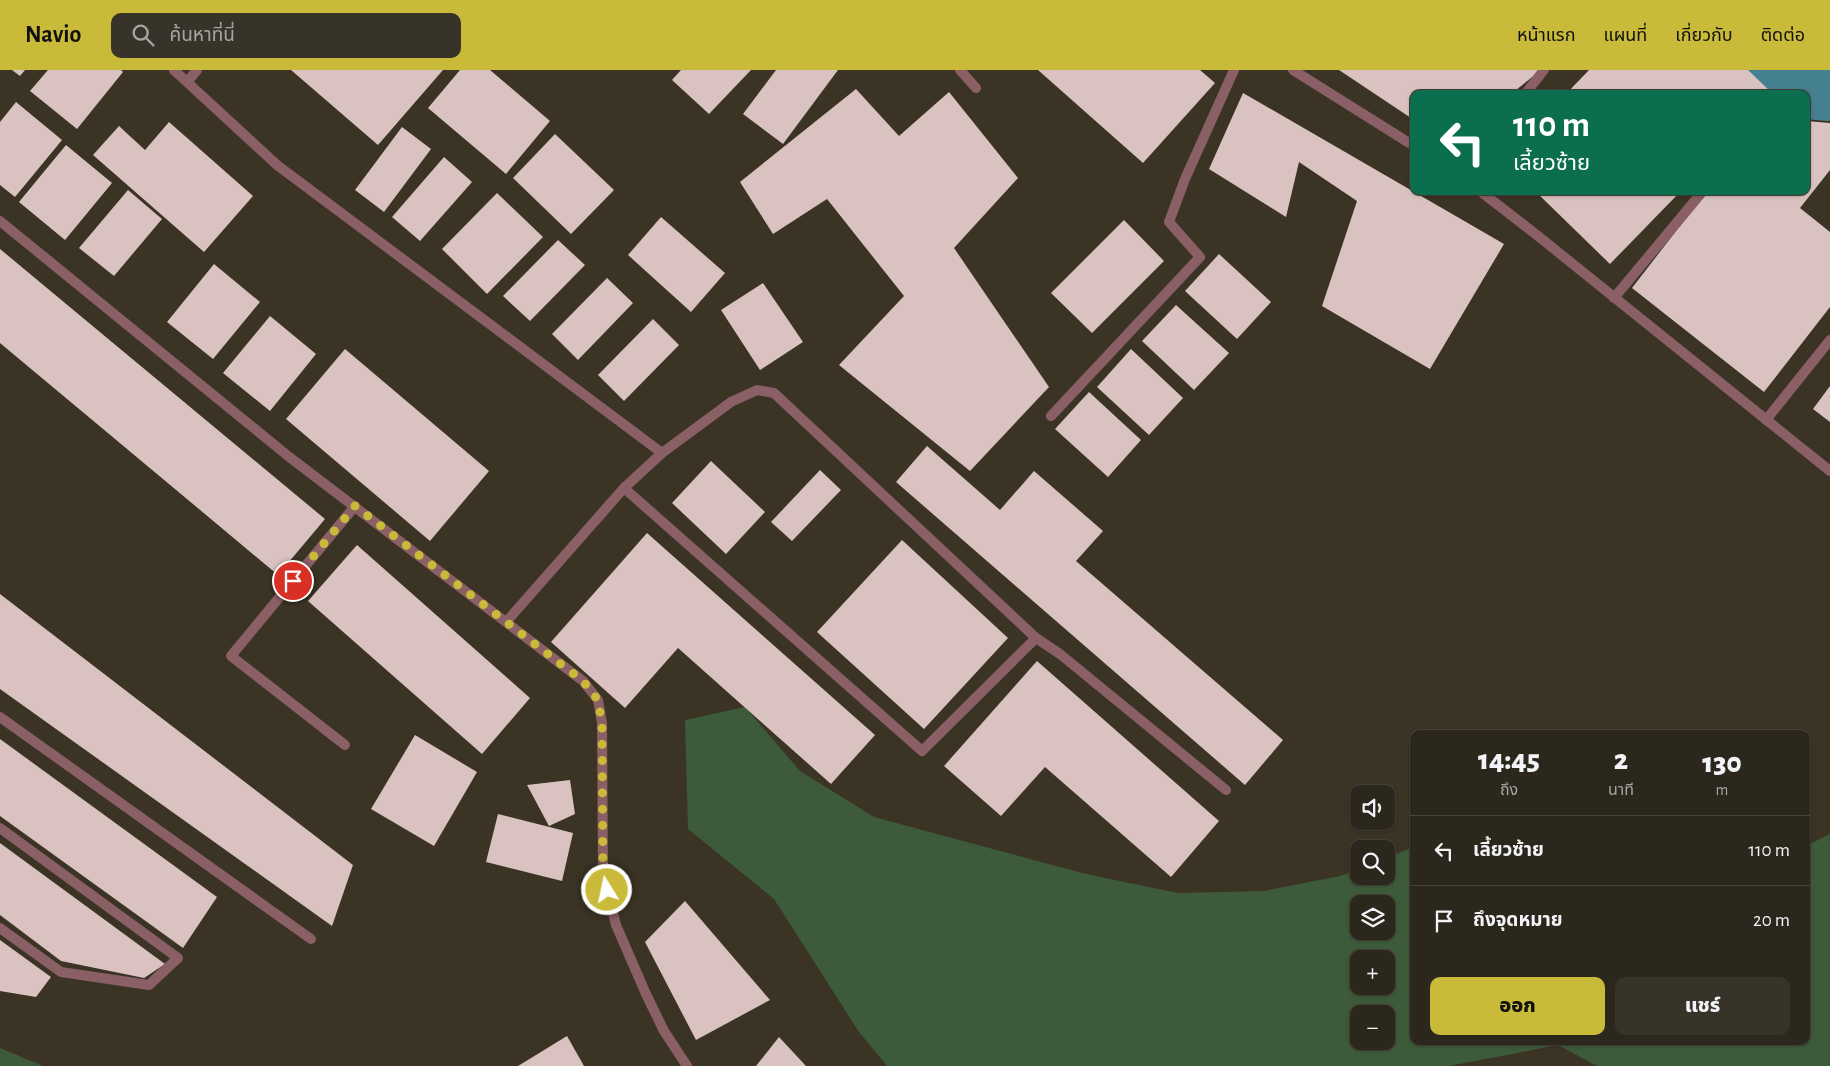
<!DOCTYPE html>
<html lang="th">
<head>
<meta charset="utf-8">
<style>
  :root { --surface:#2c271c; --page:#383329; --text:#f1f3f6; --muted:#a6a5a3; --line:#48443b; --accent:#c9ba3a }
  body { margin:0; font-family:"Alegreya Sans","Noto Sans Thai",sans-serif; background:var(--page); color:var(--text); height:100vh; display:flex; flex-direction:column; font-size:19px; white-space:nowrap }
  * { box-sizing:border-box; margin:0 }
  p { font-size:16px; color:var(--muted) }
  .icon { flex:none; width:28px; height:28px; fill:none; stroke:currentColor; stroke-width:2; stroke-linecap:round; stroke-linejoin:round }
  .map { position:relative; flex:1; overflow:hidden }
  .panel { position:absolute; left:1410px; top:660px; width:400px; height:315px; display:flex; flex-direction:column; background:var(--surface); border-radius:10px; box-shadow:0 1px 4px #0004,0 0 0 1px var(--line) }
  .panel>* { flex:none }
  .banner { position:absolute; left:1410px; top:20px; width:400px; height:105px; border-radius:10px; box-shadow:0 1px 4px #0004,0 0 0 1px var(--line); background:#0b6e4f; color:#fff; overflow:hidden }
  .controls { position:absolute; left:1350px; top:715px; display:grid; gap:10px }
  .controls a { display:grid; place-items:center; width:45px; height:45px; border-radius:10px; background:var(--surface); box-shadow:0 1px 4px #0004,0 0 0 1px var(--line); font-size:25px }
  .pin { position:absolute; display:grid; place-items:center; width:42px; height:42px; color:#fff; margin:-21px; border:2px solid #fff; border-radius:50%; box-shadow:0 1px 5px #0007 }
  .me { position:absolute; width:55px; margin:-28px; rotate:350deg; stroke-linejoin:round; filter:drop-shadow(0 0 4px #0008) }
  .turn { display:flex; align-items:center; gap:18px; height:105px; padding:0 20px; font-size:22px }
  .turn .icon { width:65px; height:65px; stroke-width:2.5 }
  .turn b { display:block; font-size:35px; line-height:42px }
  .eta { display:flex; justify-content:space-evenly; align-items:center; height:85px; text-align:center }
  .eta b { font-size:30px; font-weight:800; line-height:35px }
  .button { display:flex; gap:10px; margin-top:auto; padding:10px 20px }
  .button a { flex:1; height:58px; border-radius:10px; background:var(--accent); color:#111; font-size:20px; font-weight:800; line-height:58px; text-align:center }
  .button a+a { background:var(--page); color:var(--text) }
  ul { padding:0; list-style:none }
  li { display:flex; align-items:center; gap:15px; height:70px; padding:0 20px; border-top:1px solid var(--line) }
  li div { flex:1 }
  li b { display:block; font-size:19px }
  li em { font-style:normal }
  header { display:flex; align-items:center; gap:30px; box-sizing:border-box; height:70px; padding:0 25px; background:var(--accent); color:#111 }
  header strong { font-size:24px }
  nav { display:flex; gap:28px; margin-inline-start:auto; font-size:18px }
  .search { width:350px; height:45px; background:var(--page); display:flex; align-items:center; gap:12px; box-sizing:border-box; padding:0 18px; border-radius:10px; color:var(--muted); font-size:19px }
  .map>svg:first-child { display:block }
  .green { fill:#3d5b3a; fill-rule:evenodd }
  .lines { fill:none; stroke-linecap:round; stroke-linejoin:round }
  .river { stroke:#458090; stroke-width:54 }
  .building { fill:#d9c2bf }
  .lane { stroke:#8a5f65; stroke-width:10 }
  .street { stroke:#8a5f65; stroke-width:10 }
  .route { stroke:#c9ba3a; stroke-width:9; stroke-dasharray:0 16.2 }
</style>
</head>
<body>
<header>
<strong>Navio</strong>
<div class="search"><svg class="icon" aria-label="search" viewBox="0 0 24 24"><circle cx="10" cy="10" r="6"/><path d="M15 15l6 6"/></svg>ค้นหาที่นี่</div>
<nav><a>หน้าแรก</a><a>แผนที่</a><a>เกี่ยวกับ</a><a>ติดต่อ</a></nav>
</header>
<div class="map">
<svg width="1830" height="996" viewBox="0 0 1830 996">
  <rect width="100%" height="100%" fill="#3b3425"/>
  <path class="green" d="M745,637L800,701L874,747L1086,804L1178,823L1264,821L1340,806L1359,799V806H1386V788L1414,777V971H1806V776L1830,764V996H1597L1558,975L1449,996H887L859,962L774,829L688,759L685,650ZM1359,834H1386V861H1359ZM1359,889H1386V916H1359ZM1359,944H1386V971H1359Z
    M0,978L43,996H0Z"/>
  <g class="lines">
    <path class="river" d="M1772,0L1807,22L1830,24"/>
  </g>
  <path class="building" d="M12,0H25L20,6Z
    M48,0H121L123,2L77,59L30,21Z
    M291,0H443L378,75Z
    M460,0H490L550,51L506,104L428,38Z
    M681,0H751L709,44L672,10Z
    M776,0H838L783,74L743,44Z
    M1038,0H1200L1215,13L1143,93Z
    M1339,0H1541L1511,24H1414V50Z
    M1589,0H1748L1773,24H1566Z
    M856,19L899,66L949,22L1018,108L954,178L1049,317L970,401L839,295L904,226L827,129L773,164L740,112Z
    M1243,23L1504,174L1430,299L1322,236L1357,131L1299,92L1286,147L1209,99Z
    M16,32L62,70L15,127L0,115V52Z
    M1806,51L1830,53V100L1800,138L1830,162V237L1764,322L1632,218L1707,121H1806Z
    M169,52L253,126L204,182L93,85L119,56L145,80Z
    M402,57L431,79L384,142L355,120Z
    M555,64L614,120L571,164L513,108Z
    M66,75L112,113L65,170L19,132Z
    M444,87L472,112L420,171L392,147Z
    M128,120L162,149L114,206L79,178Z
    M1535,121H1681L1610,194Z
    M497,123L543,167L487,224L442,179Z
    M661,147L725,203L691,242L628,185Z
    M1124,150L1164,191L1092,263L1051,223Z
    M558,170L585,195L530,251L503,226Z
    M0,179L325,449L278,505L0,273Z
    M1219,184L1271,232L1237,269L1185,221Z
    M214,194L260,232L213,289L167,252Z
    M607,208L633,233L578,290L552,264Z
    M763,213L803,272L760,300L721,240Z
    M1176,235L1229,283L1194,320L1142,271Z
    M270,246L316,284L270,341L223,303Z
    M653,249L679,275L624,331L598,305Z
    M345,279L489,401L430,471L286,349Z
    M1131,279L1183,328L1149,365L1097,317Z
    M1830,316V352L1813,339Z
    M1089,322L1141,370L1108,407L1055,359Z
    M927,376L1000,440L1034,401L1103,461L1076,491L1283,670L1245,715L896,412Z
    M711,391L765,442L726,484L672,433Z
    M820,400L841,420L792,471L771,452Z
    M647,463L875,665L831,714L678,578L625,638L551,572Z
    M902,470L1008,568L924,659L817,562Z
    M357,475L530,628L482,684L308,531Z
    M0,524L353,795L332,856L0,619Z
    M1037,591L1219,751L1171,807L1045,697L1001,746L944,696Z
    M415,665L477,702L434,776L371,739Z
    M0,669L217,827L183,878L0,746Z
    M570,710L575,744L549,756L527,715Z
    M498,744L573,763L562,811L486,792Z
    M0,773L165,894L144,908L61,891L0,845Z
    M685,831L770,930L696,970L645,872Z
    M0,870L51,907L36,927L0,921Z
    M567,966L584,996H518Z
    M779,967L806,996H756Z"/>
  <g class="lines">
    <path class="lane" d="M1525,24L1544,0
      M1614,228L1703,121
      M1766,350L1830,270
      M0,758L178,888L149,915L61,902L0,858"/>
    <path class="street" d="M174,0L277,95L662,383
      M960,0L976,18
      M1293,0L1414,76
      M188,11L197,0
      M1480,121L1538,166L1830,401
      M0,151L288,386L583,611L598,630L602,653L603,803L616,855L646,924L664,961L687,996
      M1051,346L1200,187L1169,152L1185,109L1234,0
      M624,418L922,681L1036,568
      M507,551L624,418L662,383L731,332L757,320L774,323L1036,568L1060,584L1226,720
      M0,647L311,869
      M345,675L231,586L355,436"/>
  </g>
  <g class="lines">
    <path class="route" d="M293,511L355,436L583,611L598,630L602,654L603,803L607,820"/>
  </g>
</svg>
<div class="controls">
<a><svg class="icon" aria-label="sound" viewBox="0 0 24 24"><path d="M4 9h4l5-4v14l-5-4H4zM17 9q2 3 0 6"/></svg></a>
<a><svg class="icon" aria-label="search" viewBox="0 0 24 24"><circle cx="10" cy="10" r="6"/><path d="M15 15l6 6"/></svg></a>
<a><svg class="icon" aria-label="layers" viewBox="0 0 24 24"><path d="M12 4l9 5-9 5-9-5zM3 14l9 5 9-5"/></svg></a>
<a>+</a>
<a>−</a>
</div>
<div class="pin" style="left:293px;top:511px;background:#d93025"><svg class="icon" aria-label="arrive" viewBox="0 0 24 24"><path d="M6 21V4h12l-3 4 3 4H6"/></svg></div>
<svg class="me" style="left:607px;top:820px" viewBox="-20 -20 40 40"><circle r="17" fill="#c9ba3a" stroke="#fff" stroke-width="3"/><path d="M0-11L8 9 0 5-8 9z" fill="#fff"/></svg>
<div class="banner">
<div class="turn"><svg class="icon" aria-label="left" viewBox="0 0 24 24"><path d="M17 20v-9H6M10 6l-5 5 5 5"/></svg><div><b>110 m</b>เลี้ยวซ้าย</div></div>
</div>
<section class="panel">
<div class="eta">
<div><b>14:45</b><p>ถึง</p></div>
<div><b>2</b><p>นาที</p></div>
<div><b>130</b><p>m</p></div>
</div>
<ul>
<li><svg class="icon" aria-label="left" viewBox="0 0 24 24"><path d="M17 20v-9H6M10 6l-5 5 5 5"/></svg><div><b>เลี้ยวซ้าย</b></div><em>110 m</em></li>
<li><svg class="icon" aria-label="arrive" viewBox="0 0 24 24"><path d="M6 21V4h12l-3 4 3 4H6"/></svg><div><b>ถึงจุดหมาย</b></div><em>20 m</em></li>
</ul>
<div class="button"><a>ออก</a><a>แชร์</a></div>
</section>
</div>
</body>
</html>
